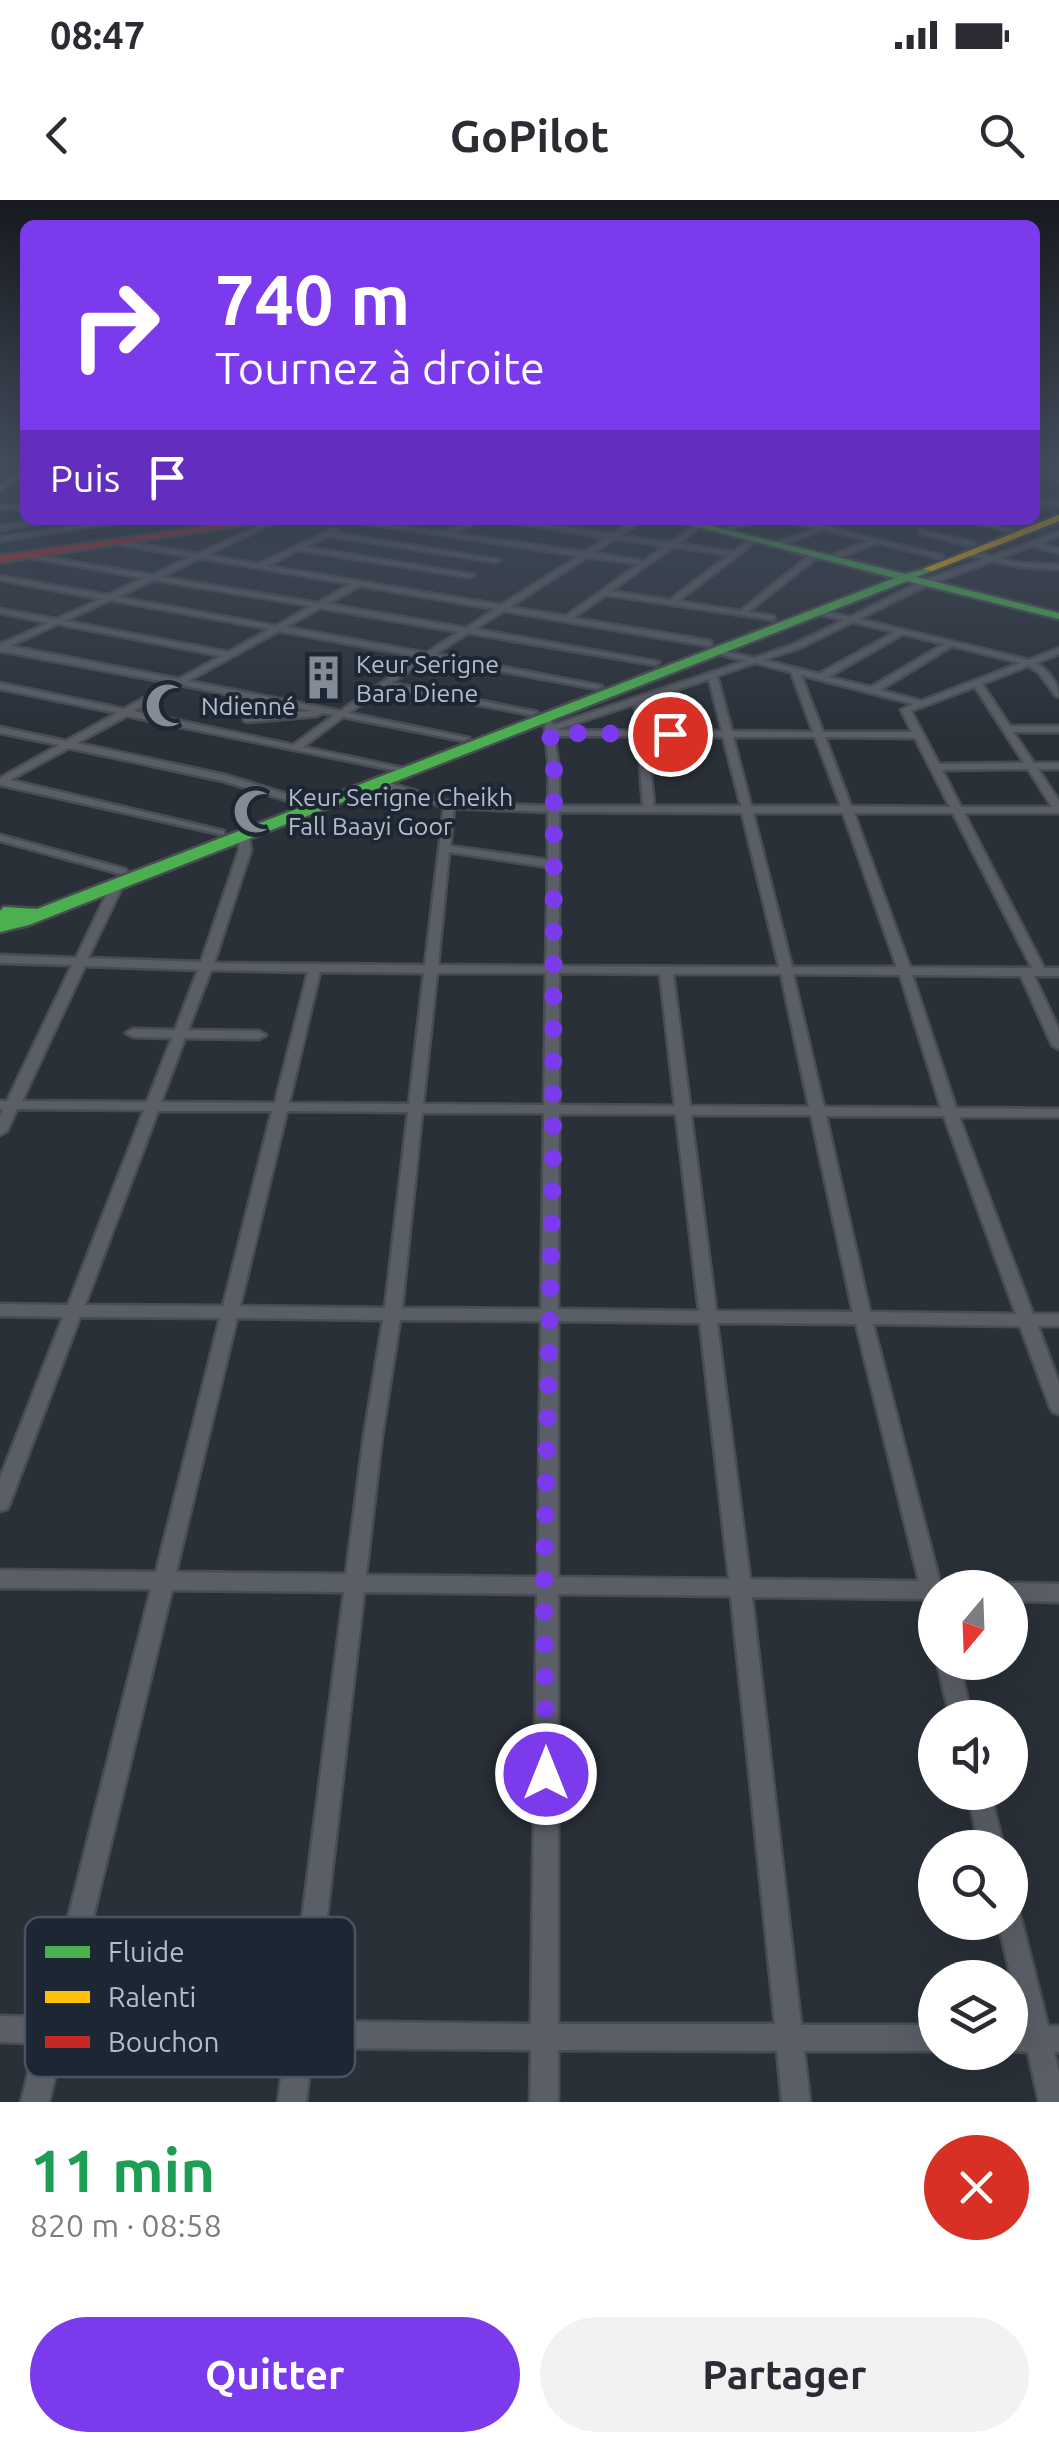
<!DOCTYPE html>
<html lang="fr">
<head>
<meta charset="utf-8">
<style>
  :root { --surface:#fff; --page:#f2f2f3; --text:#2b2b33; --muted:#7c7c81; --accent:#7c3aed }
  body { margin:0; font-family:Ubuntu,sans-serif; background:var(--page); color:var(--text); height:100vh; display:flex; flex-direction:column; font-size:38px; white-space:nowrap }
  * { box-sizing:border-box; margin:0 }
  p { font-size:32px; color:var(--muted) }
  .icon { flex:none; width:55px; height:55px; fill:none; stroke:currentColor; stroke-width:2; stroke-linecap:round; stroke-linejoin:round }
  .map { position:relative; height:1902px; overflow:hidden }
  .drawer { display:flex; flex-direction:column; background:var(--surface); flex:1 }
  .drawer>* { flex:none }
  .top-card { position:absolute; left:20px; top:20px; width:1020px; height:305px; border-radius:15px; box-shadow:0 10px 40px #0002; background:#7c3aed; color:#fff; overflow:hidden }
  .needle { width:65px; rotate:199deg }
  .controls { position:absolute; left:918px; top:1370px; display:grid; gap:20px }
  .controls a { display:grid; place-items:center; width:110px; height:110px; border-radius:50%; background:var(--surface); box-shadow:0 10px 40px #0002; font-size:50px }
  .pin { position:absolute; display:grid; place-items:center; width:85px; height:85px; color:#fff; margin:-42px; border:5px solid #fff; border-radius:50%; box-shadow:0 2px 10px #0007 }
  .me { position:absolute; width:110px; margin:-55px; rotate:0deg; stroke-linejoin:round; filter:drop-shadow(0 0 8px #0008) }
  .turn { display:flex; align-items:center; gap:35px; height:210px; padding:0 30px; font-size:45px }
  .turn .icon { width:130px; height:130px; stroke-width:2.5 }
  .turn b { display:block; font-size:70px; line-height:85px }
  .then { display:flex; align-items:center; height:95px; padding:0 30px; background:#0003; gap:20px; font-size:38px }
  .round { display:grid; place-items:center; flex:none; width:105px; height:105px; border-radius:52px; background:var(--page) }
  .head { display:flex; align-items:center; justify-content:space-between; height:170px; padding:0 30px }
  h1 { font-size:60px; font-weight:700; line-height:75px; color:#1e9e55 }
  .cta { display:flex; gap:20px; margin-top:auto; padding:20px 30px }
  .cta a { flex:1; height:115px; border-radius:60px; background:var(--accent); color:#fff; font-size:40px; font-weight:700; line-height:115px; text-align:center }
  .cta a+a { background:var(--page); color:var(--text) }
  .status { display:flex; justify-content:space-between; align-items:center; height:70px; padding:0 50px; background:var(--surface); direction:ltr }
  .status svg { height:28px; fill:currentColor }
  header { display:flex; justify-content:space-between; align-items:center; height:130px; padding:0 30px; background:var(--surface); font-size:45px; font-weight:700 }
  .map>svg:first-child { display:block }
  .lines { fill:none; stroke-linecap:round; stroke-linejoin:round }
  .street-casing { stroke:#484c53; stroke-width:5 }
  .fast-casing { stroke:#484c53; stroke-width:5 }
  .slow-casing { stroke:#484c53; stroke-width:5 }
  .jam-casing { stroke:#484c53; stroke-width:5 }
  .street { fill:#5a5e66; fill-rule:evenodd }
  .fast { fill:#4caf50; fill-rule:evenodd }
  .slow { fill:#ffc107; fill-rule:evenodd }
  .jam { fill:#c62828; fill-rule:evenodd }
  .route { stroke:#7c3aed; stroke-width:18; stroke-dasharray:0 32.4 }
  .labels { text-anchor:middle; stroke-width:8; stroke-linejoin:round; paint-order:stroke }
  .far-poi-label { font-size:25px; fill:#b4bcc9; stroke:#1d2633; text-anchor:start }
  .key { fill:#1d2633; stroke:#4a5360; stroke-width:2.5 }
  .key-label { font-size:28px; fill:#b4bcc9 }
</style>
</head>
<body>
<div class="status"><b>08:47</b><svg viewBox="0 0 49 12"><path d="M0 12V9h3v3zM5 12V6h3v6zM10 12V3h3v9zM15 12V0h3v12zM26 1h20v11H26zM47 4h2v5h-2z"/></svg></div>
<header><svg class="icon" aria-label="back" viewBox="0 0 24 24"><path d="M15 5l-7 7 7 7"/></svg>GoPilot<svg class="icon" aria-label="search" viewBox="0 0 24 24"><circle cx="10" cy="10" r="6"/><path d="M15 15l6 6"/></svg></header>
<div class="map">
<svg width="1059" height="1902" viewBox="0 0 1059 1902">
  <rect width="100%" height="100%" fill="#2a3038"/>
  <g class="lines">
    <defs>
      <path id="street" d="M1035,271L1059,276V280L1035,275Z
        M1035,299L1059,301V305L1035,303Z
        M0,305H25V309H0Z
        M39,320H55L0,330V326Z
        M117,320H134L0,341V337Z
        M200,320H208L218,328L213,329Z
        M271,320H280L207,355L258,364L333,329L337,331L334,333L500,360L496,362L327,336L305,347L474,375L470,377L298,350L267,366L501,405L579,356L342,320C375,320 407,330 441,332C455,332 465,320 479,320L455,334L585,352L607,338L494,320H512L613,334L635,320H643L621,336L670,343L698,324L700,327L678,344L734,352L751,338L758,340L678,401L740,411L813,353L820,355L748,412L774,416V420L606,395L573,418L711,441V445L708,446L504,411L475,429L659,462L655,465L468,433L436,454L602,486L597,489L429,458L391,483L537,512L532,515L385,487L349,513L469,538L464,541L343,517L303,547L408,569V573L127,516L77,543L225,575L307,600V604H299L223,581L69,548L10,580L224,631V635L0,585V578L59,545L0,533V527L66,541L117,513L0,489V483L124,509L171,483L0,451V444L48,423L0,413V409L56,419L101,399L0,380V376L108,395L144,378L21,356L25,354L152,375L191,357L116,344L113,340L198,354ZM615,339L665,346L644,361L593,353ZM673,347L729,355L670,400L611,391ZM587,357L639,364L566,416L510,407ZM200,358L351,384L318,403L161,377ZM154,380L311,406L276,426L117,397ZM360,386L495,409L466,428L327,404ZM110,400L270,429L228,452L65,421ZM320,408L459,432L426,453L286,427ZM58,424L221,456L179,479L10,446ZM279,431L420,457L340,511L188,481ZM181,485L311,511L244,517V521L247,522L317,516L322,513L334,515L293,545L134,511Z
        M750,320H759L725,333L719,332Z
        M786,320L824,326L943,356L939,358L877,343L830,361L827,357L869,341L824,330L774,347V343L816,329Z
        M965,320H976L1024,333L1020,335Z
        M920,330L974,342L975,344L971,346L918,333Z
        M1059,332V336L1039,344L1059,349V353L1032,346L1000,358L1020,363L1059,365V369L1020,367L993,361L928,385L859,419L1029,460L1059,448V454L1036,463C1048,470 1059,483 1059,497L1056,496L1038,472L1028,466L982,484L1010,526H1059V532H1013L1034,563H1059V569H1038L1059,601V613H964L1044,768H1059V776H1034L1059,830V849L1052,845L1021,776L912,775L956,908L1059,909V917H959L1033,1114H1059V1126H1038L1059,1183V1214L1053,1212L1050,1207L1020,1126L873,1124L940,1383L944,1388H935V1413L928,1410L923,1399L752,1397L801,1825H935V1851H804L810,1902H782L777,1851L558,1850V1902H530L531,1850L312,1848L306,1902H278L285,1847L63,1843L49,1902H21L36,1843L0,1842V1816L43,1817L151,1389L0,1388V1370L156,1372L220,1118L80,1117L10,1303L7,1309L0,1311V1278L63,1117L0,1116V1104L68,1105L144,910L17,909L7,931L0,935V916L3,909H0V901H7L72,765L0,763V755L76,758L111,685L117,682L123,685L88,758L201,762L239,650V635L244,632L249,635L251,650L214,763L425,765L444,607L372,584V580H380L450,602L548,606L549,569L544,515H550L553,525L745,461L715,453V449L754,458L794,444L844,420L818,414V410L850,417L922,381L984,359L966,355V351L992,356ZM852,422L895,432L819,474L764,460L800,448ZM903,434L944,444L871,487L828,477ZM952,446L1020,463L921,501L880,490ZM755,463L791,472L813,532L732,531L717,476ZM801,475L913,504L901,510L912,532H823ZM709,479L722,531H647L644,501ZM975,487L1024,563L939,564L911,511ZM635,504L637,531L556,530ZM554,536H638L643,606H559V569ZM647,536L723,537L741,606H654ZM733,537H815L841,606H751ZM825,537L915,538L950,607L851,606ZM1028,569L1052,607H961L942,570ZM454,608L548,612V660L450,646ZM559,612L742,613L779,767L559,766ZM753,613H843L897,767H792ZM854,613H953L1032,768L910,767ZM449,652L548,667L546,766L438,765ZM85,766L198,770L175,830L133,829L126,833L133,837L172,838L147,902L22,901ZM211,770L308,772L275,903L161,902L185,838L259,839L266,835L259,831L188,830ZM320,772L424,773L409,904L289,903ZM437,773H546L544,905L423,904ZM559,773L660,774L675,906L559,905ZM673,774H781L809,907L690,906ZM793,774L900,775L941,908L824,907ZM158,911H272L223,1106L85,1105ZM287,911L408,912L385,1108L240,1106ZM422,913H544L541,1109L402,1108ZM559,914H676L699,1111L558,1109ZM691,915H811L853,1112L716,1111ZM826,916H944L1016,1114L870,1112ZM237,1118L383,1120L364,1236L346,1374L176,1372ZM400,1120L541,1121L538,1377L366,1375L382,1236ZM558,1121L700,1123L729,1379L558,1377ZM717,1123L856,1124L919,1381L750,1379ZM172,1390L344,1392L289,1821L69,1817ZM364,1392L537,1394L531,1824L315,1821ZM558,1394L731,1396L775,1824H558Z
        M0,635L125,669L127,671L121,674L0,641Z
        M1010,1383L1059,1384V1402L1010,1401V1388H1002Z
        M937,1462H959L972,1518H950Z
        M967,1592H990L1004,1648H980Z
        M1010,1710L1019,1713L1022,1722L1048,1826H1059V1852H1054L1059,1871V1902H1039L1028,1852L1010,1851V1825H1022L998,1722H1010Z"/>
      <path id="fast" d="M25,269V276L0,291V286Z
        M671,320H687L905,374L932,367V371L916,377L1059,413V419L907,381L29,725L0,732V711L4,707L37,709L895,378Z"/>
      <path id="slow" d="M1059,315V321L932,371L923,369Z"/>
      <path id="jam" d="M252,320H276L0,362V356Z"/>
    </defs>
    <use href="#street" class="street-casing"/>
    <use href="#fast" class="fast-casing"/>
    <use href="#slow" class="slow-casing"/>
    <use href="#jam" class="jam-casing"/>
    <use href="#street" class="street"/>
    <use href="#fast" class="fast"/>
    <use href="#slow" class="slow"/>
    <use href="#jam" class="jam"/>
  </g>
  <linearGradient id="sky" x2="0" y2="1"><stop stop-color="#171a1f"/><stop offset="0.5" stop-color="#444e5e"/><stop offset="1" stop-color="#444e5e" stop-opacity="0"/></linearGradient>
  <rect width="1059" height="533" fill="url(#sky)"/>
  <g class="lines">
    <path class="route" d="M546,1574L544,1384L553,962L554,569L550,533L670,534"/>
  </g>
  <defs>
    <symbol id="building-bare" viewBox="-9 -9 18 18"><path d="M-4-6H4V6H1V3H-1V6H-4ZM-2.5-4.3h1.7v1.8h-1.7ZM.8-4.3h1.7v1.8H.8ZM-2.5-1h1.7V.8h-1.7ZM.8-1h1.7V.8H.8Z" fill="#848b96" stroke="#1d2633" stroke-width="2.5" paint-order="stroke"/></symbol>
    <symbol id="mosque-bare" viewBox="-9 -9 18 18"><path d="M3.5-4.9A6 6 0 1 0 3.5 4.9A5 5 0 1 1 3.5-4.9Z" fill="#848b96" stroke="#1d2633" stroke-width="2.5" paint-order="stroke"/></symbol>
  </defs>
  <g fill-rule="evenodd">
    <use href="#building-bare" x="292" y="446" width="63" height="63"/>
    <use href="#mosque-bare" x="136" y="474" width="63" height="63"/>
    <use href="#mosque-bare" x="224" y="580" width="63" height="63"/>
  </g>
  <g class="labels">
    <g class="far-poi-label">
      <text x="356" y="473">Keur Serigne<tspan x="356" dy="29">Bara Diene</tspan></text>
      <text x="201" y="515">Ndienné</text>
      <text x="288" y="606">Keur Serigne Cheikh<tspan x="288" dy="29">Fall Baayi Goor</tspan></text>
    </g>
  </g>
  <rect x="25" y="1717" width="330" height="160" rx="15" class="key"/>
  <rect x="45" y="1746" width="45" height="12" fill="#4caf50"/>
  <rect x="45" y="1791" width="45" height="12" fill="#ffc107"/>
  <rect x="45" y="1836" width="45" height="12" fill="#c62828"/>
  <g class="key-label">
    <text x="108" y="1762">Fluide</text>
    <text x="108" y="1807">Ralenti</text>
    <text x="108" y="1852">Bouchon</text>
  </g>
</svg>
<div class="controls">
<a><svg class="needle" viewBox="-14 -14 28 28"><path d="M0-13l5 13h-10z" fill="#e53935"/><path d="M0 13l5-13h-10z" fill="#7c7c81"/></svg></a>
<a><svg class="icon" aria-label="sound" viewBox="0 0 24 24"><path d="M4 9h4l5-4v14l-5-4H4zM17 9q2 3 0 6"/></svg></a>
<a><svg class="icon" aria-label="search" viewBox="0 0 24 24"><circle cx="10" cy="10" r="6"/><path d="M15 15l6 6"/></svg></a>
<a><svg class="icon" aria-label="layers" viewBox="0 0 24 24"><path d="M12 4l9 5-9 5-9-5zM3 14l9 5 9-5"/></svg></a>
</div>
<div class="pin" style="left:670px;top:534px;background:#d93025"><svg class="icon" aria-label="arrive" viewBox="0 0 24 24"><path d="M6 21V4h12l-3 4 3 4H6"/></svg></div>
<svg class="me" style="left:546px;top:1574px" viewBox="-20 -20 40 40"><circle r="17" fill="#7c3aed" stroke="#fff" stroke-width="3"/><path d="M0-11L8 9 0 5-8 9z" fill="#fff"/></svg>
<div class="top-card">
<div class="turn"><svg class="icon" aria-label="right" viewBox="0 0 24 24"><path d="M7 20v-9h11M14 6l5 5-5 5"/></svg><div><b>740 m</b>Tournez à droite</div></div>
<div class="then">Puis<svg class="icon" aria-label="arrive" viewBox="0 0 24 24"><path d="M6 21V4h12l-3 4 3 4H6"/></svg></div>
</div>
</div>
<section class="drawer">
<div class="head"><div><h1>11 min</h1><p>820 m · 08:58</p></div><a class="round" style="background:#d93025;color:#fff"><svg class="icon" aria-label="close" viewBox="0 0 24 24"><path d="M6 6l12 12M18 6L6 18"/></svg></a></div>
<div class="cta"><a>Quitter</a><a>Partager</a></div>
</section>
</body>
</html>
